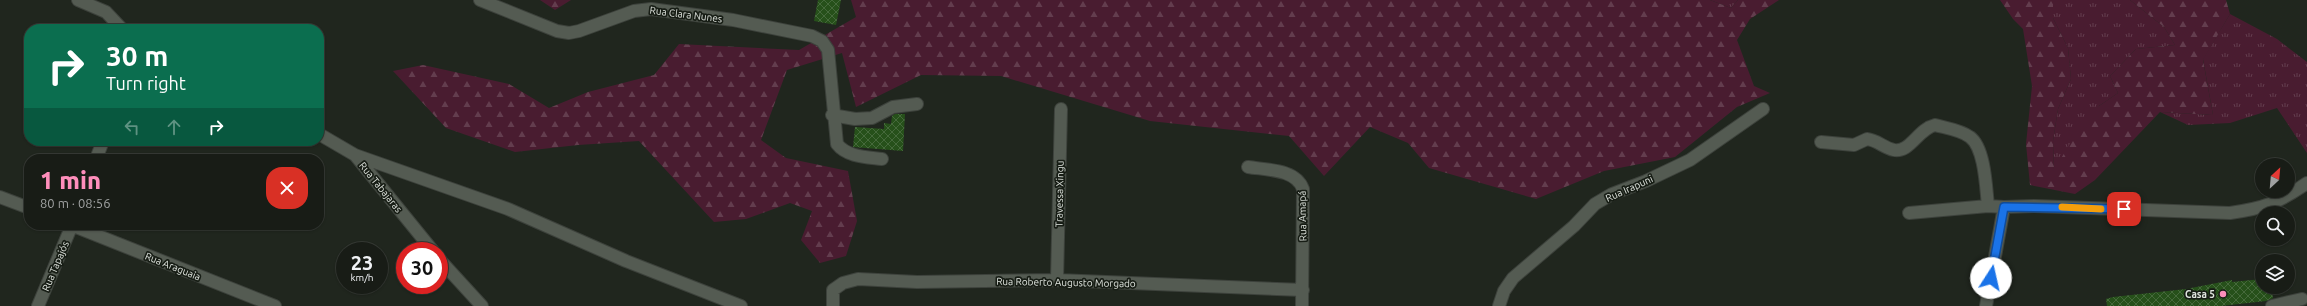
<!DOCTYPE html>
<html lang="en">
<head>
<meta charset="utf-8">
<style>
  :root { --surface:#181c16; --page:#21251f; --text:#f1f3f6; --muted:#9fa1a1; --line:#363a35; --accent:#fe8ebb }
  body { margin:0; font-family:Ubuntu,sans-serif; background:var(--page); color:var(--text); height:100vh; display:flex; flex-direction:column; font-size:15px; white-space:nowrap }
  * { box-sizing:border-box; margin:0 }
  p { font-size:13px; color:var(--muted) }
  .icon { flex:none; width:22px; height:22px; fill:none; stroke:currentColor; stroke-width:2; stroke-linecap:round; stroke-linejoin:round }
  .map { position:relative; flex:1; overflow:hidden }
  .drawer { position:absolute; left:24px; top:154px; width:300px; height:76px; display:flex; flex-direction:column; background:var(--surface); border-radius:16px; box-shadow:0 1px 3px #0004,0 0 0 1px var(--line) }
  .drawer>* { flex:none }
  .banner { position:absolute; left:24px; top:24px; width:300px; height:122px; border-radius:16px; box-shadow:0 1px 3px #0004,0 0 0 1px var(--line); background:#0b6e4f; color:#fff; overflow:hidden }
  .needle { width:26px; rotate:26deg }
  .fabs { position:absolute; left:2255px; top:158px; display:grid; gap:8px }
  .fabs a { display:grid; place-items:center; width:40px; height:40px; border-radius:50%; background:var(--surface); box-shadow:0 1px 3px #0004,0 0 0 1px var(--line); font-size:20px }
  .speed { position:absolute; left:336px; top:242px; display:flex; gap:8px; font-size:20px; font-weight:700; text-align:center }
  .speed>* { display:grid; place-content:center; width:52px; height:52px; border-radius:50%; background:var(--surface); box-shadow:0 1px 3px #0004,0 0 0 1px var(--line); line-height:1 }
  .speed small { font-size:10px; font-weight:400 }
  .speed .limit { border:6px solid #d22; background:#fff; color:#111 }
  .pin { position:absolute; display:grid; place-items:center; width:34px; height:34px; color:#fff; margin:-17px; border-radius:8px; box-shadow:0 2px 6px #0006 }
  .me { position:absolute; width:44px; margin:-22px; rotate:10deg; stroke-linejoin:round; filter:drop-shadow(0 0 3px #0008) }
  .turn { display:flex; align-items:center; gap:14px; height:84px; padding:0 16px; font-size:18px }
  .turn .icon { width:52px; height:52px; stroke-width:2.5 }
  .turn b { display:block; font-size:28px; line-height:34px }
  .lanes { display:flex; align-items:center; height:38px; padding:0 16px; background:#0003; justify-content:center; gap:20px; direction:ltr }
  .lanes .off { opacity:.35 }
  .round { display:grid; place-items:center; flex:none; width:42px; height:42px; border-radius:16px; background:var(--page) }
  .overview { display:flex; align-items:center; justify-content:space-between; height:68px; padding:0 16px }
  h1 { font-size:24px; font-weight:800; line-height:30px; color:var(--accent) }
  .map>svg:first-child { display:block }
  .grass { fill:url(#grass-tufts) }
  .forest { fill:url(#forest-firs) }
  .building { fill:url(#building-cross-hatch) }
  .lines { fill:none; stroke-linecap:round; stroke-linejoin:round }
  .street-casing { stroke:#3d423c; stroke-width:14 }
  .street { stroke:#545b52; stroke-width:12 }
  .route-casing { stroke:#114b97; stroke-width:10 }
  .route { stroke:#1a73e8; stroke-width:7 }
  .slow { stroke:#f59e0b; stroke-width:7 }
  .poi-dot { fill:#fe8ebb; stroke:#171d15; stroke-width:1.5 }
  .labels { text-anchor:middle; stroke-width:3.5; stroke-linejoin:round; paint-order:stroke }
  .street-label { font-size:10px; fill:#e0e5df; stroke:#171d15 }
  .poi-label { font-size:10px; font-weight:bold; fill:#e0e5df; stroke:#171d15; text-anchor:end }
</style>
</head>
<body>
<div class="map">
<svg width="2307" height="306" viewBox="0 0 2307 306">
  <defs>
    <pattern id="grass-tufts" width="24" height="20" patternUnits="userSpaceOnUse"><rect width="24" height="20" fill="#491c30"/><path d="M3 7l-1-3M5 7V3M7 7l1-3M15 17l-1-3M17 17v-4M19 17l1-3" fill="none" stroke="#633d4e"/></pattern>
    <pattern id="forest-firs" width="22" height="20" patternUnits="userSpaceOnUse"><rect width="22" height="20" fill="#491c30"/><path d="M5 1l3.5 6h-7zM16 11l3.5 6h-7z" fill="#633d4e"/></pattern>
    <pattern id="building-cross-hatch" width="8" height="8" patternUnits="userSpaceOnUse"><rect width="8" height="8" fill="#26501a"/><path d="M0 0l8 8M0 8l8-8" fill="none" stroke="#45693b"/></pattern>
  </defs>
  <rect width="100%" height="100%" fill="#20261e"/>
  <path class="grass" d="M1710,0H1738L1731,8Z
    M2053,0H2130L2164,27L2175,45L2136,49L2110,76L2118,93L2099,106L2054,171L2053,141L2058,109L2071,79L2068,48L2053,18Z
    M2230,14L2277,39L2307,62V153L2277,108L2230,123L2188,125L2160,112L2213,115L2203,59Z"/>
  <path class="forest" d="M540,0H571L555,10Z
    M851,0H1710L1731,8L1738,0H1779L1750,19L1737,40L1754,86L1770,93L1737,107L1675,157L1604,171L1536,199L1429,168L1408,143L1370,127L1324,176L1289,136L1150,121L1001,76L921,75L856,107L842,53L787,70L761,140L786,158L848,171L857,221L846,256L820,263L801,240L812,211L790,203L746,219L714,222L639,141L578,145L515,152L446,128L393,71L423,65L509,84L549,108L588,92L654,75L679,44L799,50L856,17Z
    M2000,0H2053V18L2068,48L2071,79L2058,109L2053,141L2054,170L2082,124L2099,106L2118,93L2110,76L2136,49L2175,45L2164,27L2130,0H2226L2230,14L2203,60L2213,115L2160,112L2095,180L2075,194L2030,185L2026,144L2032,86L2023,29L2013,19Z"/>
  <path class="building" d="M818,0H841L836,25L814,21Z
    M895,114H905L903,151L853,147L855,127L884,129V123L891,124L892,116Z
    M2262,279V287H2271L2273,298L2266,301L2221,306H2107L2106,299L2113,297L2186,289L2232,280V282Z"/>
  <g class="lines">
    <defs>
      <path id="street" d="M78,0L106,12L122,29
        M480,0L557,31L569,33L579,31L634,11L651,9L733,20L812,36L822,41L828,50L837,144C847,157 866,157 882,159
        M832,115L855,119L872,118L893,107L917,104
        M319,134L355,155L433,251
        M1821,142L1854,145L1867,139C1877,140 1884,148 1894,150C1910,153 1918,129 1935,125C1946,128 1961,130 1970,137C1985,148 1986,188 1988,206L2004,207L1986,306
        M355,155L508,209L626,261L741,306
        M96,159L103,141
        M1248,167C1267,170 1296,169 1303,189L1302,306
        M0,197L29,208
        M2004,207L2034,206L2230,213C2265,208 2278,203 2307,183
        M1909,213L1988,206
        M71,225L275,306
        M439,259L482,306
        M1057,280L1061,109
        M38,306L72,225
        M833,306V290L843,283L858,279L917,282L1057,280L1303,290
        M1499,306L1504,291L1513,278L1574,226L1595,204L1612,194L1646,181L1690,160L1763,109
        M2272,306L2302,299"/>
    </defs>
    <use href="#street" class="street-casing"/>
    <use href="#street" class="street"/>
  </g>
  <g class="lines">
    <defs>
      <path id="route" d="M1991,278L2004,207L2124,209"/>
    </defs>
    <use href="#route" class="route-casing"/>
    <use href="#route" class="route"/>
    <path class="slow" d="M2062,207L2101,209"/>
  </g>
  <circle class="poi-dot" cx="2223" cy="294" r="4"/>
  <g class="labels">
    <g class="street-label">
      <text transform="translate(686 14) rotate(7)" y="4">Rua Clara Nunes</text>
      <text transform="translate(381 187) rotate(51)" y="4">Rua Tabajaras</text>
      <text transform="translate(1629 188) rotate(-24)" y="4">Rua Irapuni</text>
      <text transform="translate(1059 194) rotate(-89)" y="4">Travessa Xingu</text>
      <text transform="translate(1302 216) rotate(-91)" y="4">Rua Amapá</text>
      <text transform="translate(55 266) rotate(-67)" y="4">Rua Tapajós</text>
      <text transform="translate(173 266) rotate(22)" y="4">Rua Araguaia</text>
      <text transform="translate(1066 282) rotate(1)" y="4">Rua Roberto Augusto Morgado</text>
    </g>
    <g class="poi-label">
      <text x="2215" y="298">Casa 5</text>
    </g>
  </g>
</svg>
<div class="fabs">
<a><svg class="needle" viewBox="-14 -14 28 28"><path d="M0-13l5 13h-10z" fill="#e53935"/><path d="M0 13l5-13h-10z" fill="#9fa1a1"/></svg></a>
<a><svg class="icon" aria-label="search" viewBox="0 0 24 24"><circle cx="10" cy="10" r="6"/><path d="M15 15l6 6"/></svg></a>
<a><svg class="icon" aria-label="layers" viewBox="0 0 24 24"><path d="M12 4l9 5-9 5-9-5zM3 14l9 5 9-5"/></svg></a>
</div>
<div class="speed"><div>23<small>km/h</small></div><div class="limit">30</div></div>
<div class="pin" style="left:2124px;top:209px;background:#d93025"><svg class="icon" aria-label="arrive" viewBox="0 0 24 24"><path d="M6 21V4h12l-3 4 3 4H6"/></svg></div>
<svg class="me" style="left:1991px;top:278px" viewBox="-20 -20 40 40"><circle r="19" fill="#fff"/><path d="M0-13L10 11 0 6-10 11z" fill="#1a73e8"/></svg>
<div class="banner">
<div class="turn"><svg class="icon" aria-label="right" viewBox="0 0 24 24"><path d="M7 20v-9h11M14 6l5 5-5 5"/></svg><div><b>30 m</b>Turn right</div></div>
<div class="lanes"><svg class="icon off" aria-label="left" viewBox="0 0 24 24"><path d="M17 20v-9H6M10 6l-5 5 5 5"/></svg><svg class="icon off" aria-label="ahead" viewBox="0 0 24 24"><path d="M12 20V5M6 11l6-6 6 6"/></svg><svg class="icon" aria-label="right" viewBox="0 0 24 24"><path d="M7 20v-9h11M14 6l5 5-5 5"/></svg></div>
</div>
<section class="drawer">
<div class="overview"><div><h1>1 min</h1><p>80 m · 08:56</p></div><a class="round" style="background:#d93025;color:#fff"><svg class="icon" aria-label="close" viewBox="0 0 24 24"><path d="M6 6l12 12M18 6L6 18"/></svg></a></div>
</section>
</div>
</body>
</html>
